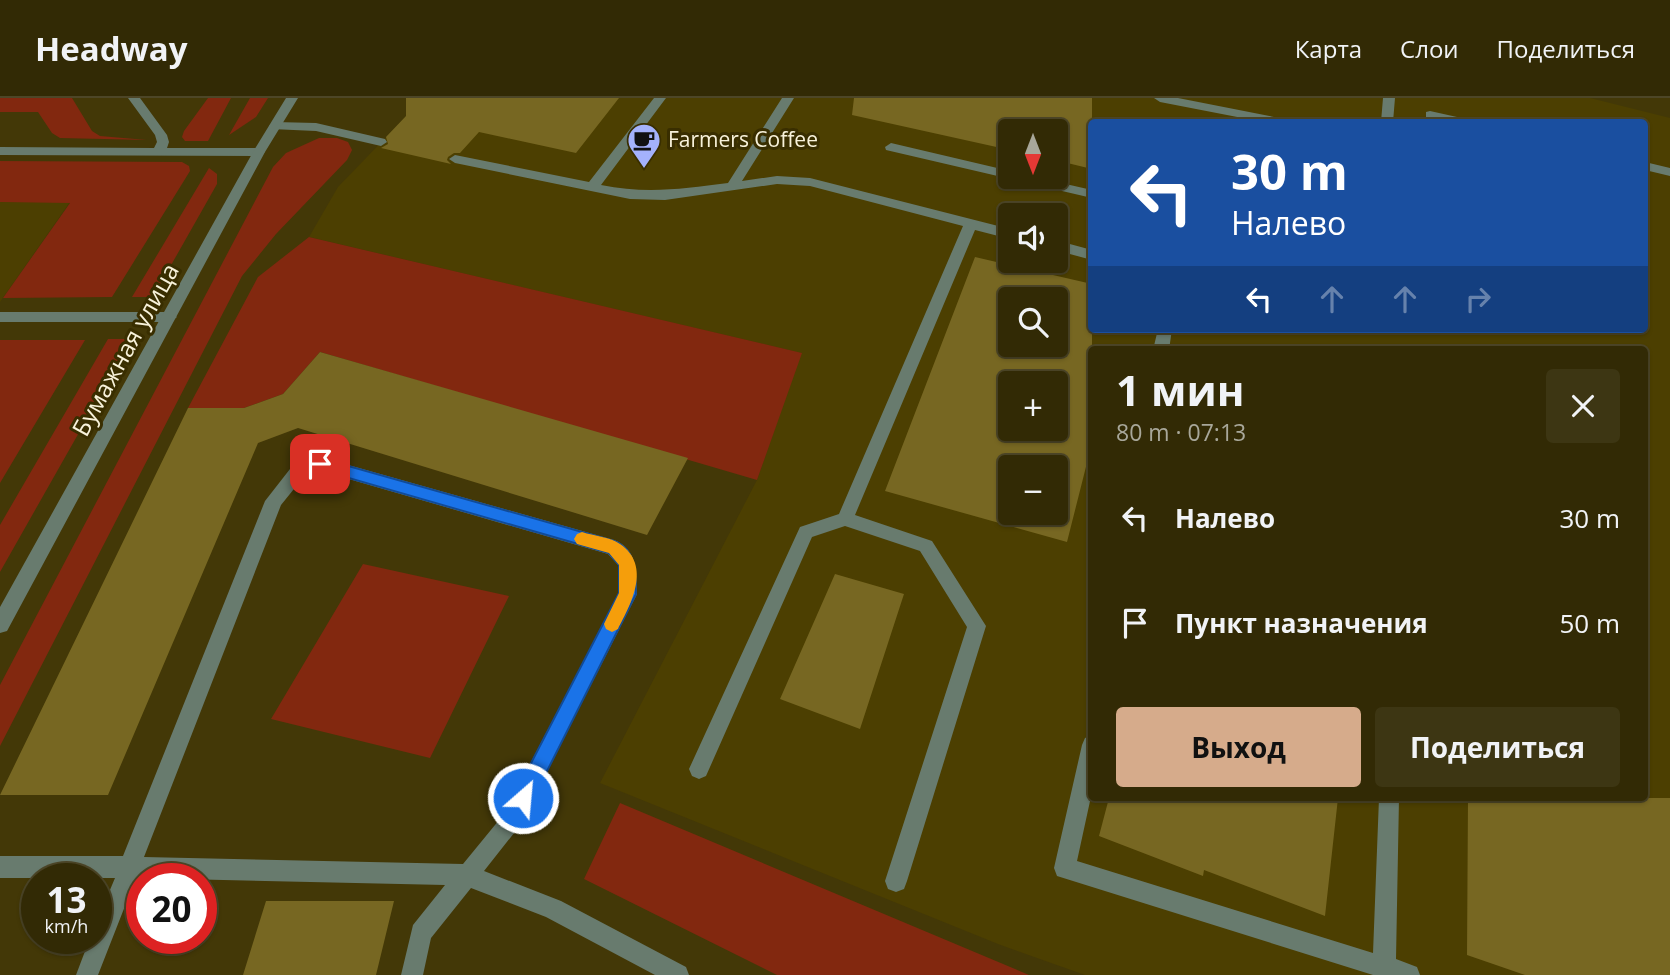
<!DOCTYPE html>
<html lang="ru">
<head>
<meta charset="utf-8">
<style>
  :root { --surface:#322a05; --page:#3d3613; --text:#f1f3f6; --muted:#a8a79a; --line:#4d4627; --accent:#d6ab8b }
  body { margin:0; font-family:"Open Sans",sans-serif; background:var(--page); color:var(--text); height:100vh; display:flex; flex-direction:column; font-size:26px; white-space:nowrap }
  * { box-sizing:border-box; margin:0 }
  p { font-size:23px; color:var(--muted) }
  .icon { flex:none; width:38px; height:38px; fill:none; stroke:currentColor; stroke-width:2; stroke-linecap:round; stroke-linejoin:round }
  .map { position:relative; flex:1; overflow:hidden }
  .sheet { position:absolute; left:1088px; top:248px; width:560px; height:455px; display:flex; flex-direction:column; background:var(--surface); border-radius:7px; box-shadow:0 2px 5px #0004,0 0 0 2px var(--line) }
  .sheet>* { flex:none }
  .guide { position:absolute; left:1088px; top:21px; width:560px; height:214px; border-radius:7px; box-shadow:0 2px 5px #0004,0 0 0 2px var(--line); background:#1a4fa0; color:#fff; overflow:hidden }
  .needle { width:46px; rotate:180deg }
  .buttons { position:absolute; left:998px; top:21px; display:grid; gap:14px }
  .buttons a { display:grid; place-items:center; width:70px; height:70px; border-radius:7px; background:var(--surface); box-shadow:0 2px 5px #0004,0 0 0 2px var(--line); font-size:35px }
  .speed { position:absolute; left:21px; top:765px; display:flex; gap:14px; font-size:35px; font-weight:700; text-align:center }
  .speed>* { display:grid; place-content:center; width:91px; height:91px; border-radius:50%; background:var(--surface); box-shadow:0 2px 5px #0004,0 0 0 2px var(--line); line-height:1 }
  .speed small { font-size:18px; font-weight:400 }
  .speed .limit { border:10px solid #d22; background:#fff; color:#111 }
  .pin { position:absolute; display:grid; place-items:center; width:60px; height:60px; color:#fff; margin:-30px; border-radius:14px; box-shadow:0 4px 10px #0006 }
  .me { position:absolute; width:77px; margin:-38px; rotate:27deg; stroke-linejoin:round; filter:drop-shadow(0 0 5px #0008) }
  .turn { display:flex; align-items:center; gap:24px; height:147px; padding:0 28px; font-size:32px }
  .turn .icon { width:91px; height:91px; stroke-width:2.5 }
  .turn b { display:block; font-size:49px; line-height:60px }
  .lanes { display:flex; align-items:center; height:66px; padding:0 28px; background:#0003; justify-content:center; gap:35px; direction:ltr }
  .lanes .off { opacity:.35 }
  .round { display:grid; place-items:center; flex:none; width:74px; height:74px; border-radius:7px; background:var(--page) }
  .headline { display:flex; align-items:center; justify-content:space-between; height:119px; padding:0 28px }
  h1 { font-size:42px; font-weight:700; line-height:52px }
  .action { display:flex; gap:14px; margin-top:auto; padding:14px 28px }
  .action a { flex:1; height:80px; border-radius:7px; background:var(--accent); color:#111; font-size:28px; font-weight:700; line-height:80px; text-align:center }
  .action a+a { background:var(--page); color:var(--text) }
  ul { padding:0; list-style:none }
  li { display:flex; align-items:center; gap:21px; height:105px; padding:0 28px }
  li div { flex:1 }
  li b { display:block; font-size:26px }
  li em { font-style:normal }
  header { display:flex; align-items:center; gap:42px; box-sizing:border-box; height:98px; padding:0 35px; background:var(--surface); border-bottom:2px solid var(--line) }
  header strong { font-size:33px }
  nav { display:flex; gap:38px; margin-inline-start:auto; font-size:24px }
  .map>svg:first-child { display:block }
  .built { fill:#4c3f01; fill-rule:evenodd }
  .green { fill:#82280f }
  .building { fill:#776722; fill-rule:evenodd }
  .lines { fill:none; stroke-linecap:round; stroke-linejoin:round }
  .lane { fill:#687b6e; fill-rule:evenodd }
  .street { fill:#687b6e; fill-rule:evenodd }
  .route { fill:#1a73e8; stroke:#114b97; stroke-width:2 }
  .slow { fill:#f59e0b }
  .labels { text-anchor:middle; stroke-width:6; stroke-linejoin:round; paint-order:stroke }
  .far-poi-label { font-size:21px; fill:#f8f2da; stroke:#392e00; text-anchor:start }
  .street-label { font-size:24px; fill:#f8f2da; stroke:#392e00 }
</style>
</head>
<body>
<header>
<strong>Headway</strong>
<nav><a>Карта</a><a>Слои</a><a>Поделиться</a></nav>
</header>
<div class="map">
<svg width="1670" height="877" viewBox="0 0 1670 877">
  <rect width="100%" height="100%" fill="#433807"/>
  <path class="built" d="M424,0H1590L1670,20V877H1085L998,846L600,685L757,382L801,255L309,139L338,89ZM1092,24H1645V231H1092ZM1010,33H1055V79H1010ZM1010,117H1055V163H1010ZM1010,201H1055V247H1010ZM1092,252H1645V700H1092ZM1010,285H1055V331H1010ZM1010,369H1055V415H1010Z
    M0,100L70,104L0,204Z"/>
  <path class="green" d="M0,0H72L92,33L100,38L147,42L60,40L52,35L38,14H0Z
    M208,0H231L208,43H185L182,39L184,33Z
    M250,0H268L256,19L229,37Z
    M319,40H337L348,44L352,52L347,62L276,136L242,178L0,648V587L273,69L286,55Z
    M0,63L182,64L189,68L190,73L112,199L3,200L70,105L0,104Z
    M209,70L217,76V86L153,199H132Z
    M309,139L802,255L757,382L320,254L283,296L244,310H188L258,179Z
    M108,241H132L0,474V427Z
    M0,242H85L0,385Z
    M363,466L509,498L430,660L271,621Z
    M620,705L1029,877H777L584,781Z"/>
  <path class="building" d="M406,0H619L576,55L479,34L460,55H454L448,59L447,62L451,66L381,50L388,46L386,39L406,18Z
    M854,0H1092V71L1055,62V33H1010V52L852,17Z
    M975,159L1092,186V345L1067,444L885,393ZM1010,201H1055V247H1010ZM1010,285H1055V331H1010ZM1010,369H1055V415H1010Z
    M320,254L688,360L647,437L298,330L258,345L108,697H0L188,310H244L283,296Z
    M835,476L904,496L860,631L780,601Z
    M1109,700H1338L1325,818L1204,772L1203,778L1099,738Z
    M1468,700H1670V877H1525L1467,857Z
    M266,803H394L376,877H243Z"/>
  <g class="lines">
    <path class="lane" d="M128,0H140L167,37L169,44L167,50H259L265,54L259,58L0,57V49L154,50L157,44L155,37Z
      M654,0H666L601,87C645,96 683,91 728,85L782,0H794L742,83L777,78L810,80L1010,131V141L975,132L855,417L932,443L986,528L907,783L904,791L896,794L888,791L885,783L967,529L920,453L845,428L812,439L706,678L699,681L692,678L689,671L800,429L839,416L963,128L810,88L777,86L665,102L630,101L455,65L449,61L455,57L589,84Z
      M1154,0H1178L1279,20L1285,24H1263L1160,4Z
      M1383,0H1395L1393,24H1381Z
      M1430,13L1466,21L1468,24H1447L1426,20V14Z
      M275,24L316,25L385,41L387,44L381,48L316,33L271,31L269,28Z
      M891,45L1010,73V79H1035L1092,92V100L886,52L885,49Z
      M1645,64L1670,70V78L1645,72Z
      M1055,142L1092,152V162L1055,152Z
      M0,214H170L177,219L170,224H0Z
      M1158,231H1172L1169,252H1153Z
      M320,359L614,442C638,451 636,475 637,496L634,502L518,730L484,773L561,803L686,869L689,877H655L546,819L471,790L431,840L423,877H401L413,827L445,787L136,780L98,877H76L90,840H96V825L115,780H0V758H123L265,403L290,371ZM321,373L608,456L618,467L619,495L504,716L463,766L144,759L281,407L302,381Z
      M1092,637V694L1077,763L1373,855L1379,700H1399L1396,861L1417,869L1420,877H1373L1057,778L1054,770L1082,647L1085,640Z"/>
    <path class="street" d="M286,0H298L265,54L7,533L0,535V509L253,54Z"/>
  </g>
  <path class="route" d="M320,360L614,443C637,452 635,475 636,496L530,707L523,710L516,707L513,700L619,495V467L609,455L314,370L312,366Z"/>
  <path class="slow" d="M582,434C594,438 611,439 620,446C652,468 631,506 618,531L612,534L606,531L604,526L619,495V467L609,455L577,446L574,441L577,436Z"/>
  <defs>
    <symbol id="cafe-pin" viewBox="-11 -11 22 30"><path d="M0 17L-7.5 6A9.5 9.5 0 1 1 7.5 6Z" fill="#a4b2fc" stroke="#392e00"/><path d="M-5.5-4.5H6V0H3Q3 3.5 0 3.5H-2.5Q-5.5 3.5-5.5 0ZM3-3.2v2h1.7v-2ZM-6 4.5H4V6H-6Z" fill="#111"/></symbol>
  </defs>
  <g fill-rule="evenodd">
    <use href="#cafe-pin" x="625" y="23" width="38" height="52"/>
  </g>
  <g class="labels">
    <g class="far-poi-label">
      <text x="668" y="49">Farmers Coffee</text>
    </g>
    <g class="street-label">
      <text transform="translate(126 252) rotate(-61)" y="8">Бумажная улица</text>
    </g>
  </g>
</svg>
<div class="buttons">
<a><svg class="needle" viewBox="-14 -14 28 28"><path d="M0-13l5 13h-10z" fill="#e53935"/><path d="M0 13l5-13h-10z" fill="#a8a79a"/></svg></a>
<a><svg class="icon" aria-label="sound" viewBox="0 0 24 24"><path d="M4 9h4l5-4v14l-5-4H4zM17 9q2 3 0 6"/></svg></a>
<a><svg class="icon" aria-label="search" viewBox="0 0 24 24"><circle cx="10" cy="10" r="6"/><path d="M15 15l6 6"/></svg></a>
<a>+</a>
<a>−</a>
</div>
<div class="speed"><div>13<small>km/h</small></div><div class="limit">20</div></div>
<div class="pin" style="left:320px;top:366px;background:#d93025"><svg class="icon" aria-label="arrive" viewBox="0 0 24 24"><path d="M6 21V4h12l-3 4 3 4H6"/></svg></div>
<svg class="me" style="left:523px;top:700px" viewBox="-20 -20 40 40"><circle r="17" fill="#1a73e8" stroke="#fff" stroke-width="3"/><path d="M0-11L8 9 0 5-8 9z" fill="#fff"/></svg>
<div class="guide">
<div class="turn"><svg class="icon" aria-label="left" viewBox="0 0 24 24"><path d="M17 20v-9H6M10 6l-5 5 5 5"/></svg><div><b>30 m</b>Налево</div></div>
<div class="lanes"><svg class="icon" aria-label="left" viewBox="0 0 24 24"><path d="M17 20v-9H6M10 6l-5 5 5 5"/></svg><svg class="icon off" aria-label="ahead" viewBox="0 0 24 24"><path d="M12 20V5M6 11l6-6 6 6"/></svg><svg class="icon off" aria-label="ahead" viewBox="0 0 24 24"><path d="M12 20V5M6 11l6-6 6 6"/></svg><svg class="icon off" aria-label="right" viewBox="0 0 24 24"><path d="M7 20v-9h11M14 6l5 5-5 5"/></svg></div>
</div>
<section class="sheet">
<div class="headline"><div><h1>1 мин</h1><p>80 m · 07:13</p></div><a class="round"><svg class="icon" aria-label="close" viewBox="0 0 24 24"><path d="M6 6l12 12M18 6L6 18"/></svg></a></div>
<ul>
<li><svg class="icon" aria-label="left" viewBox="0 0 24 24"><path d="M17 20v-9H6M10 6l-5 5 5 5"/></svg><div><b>Налево</b></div><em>30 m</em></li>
<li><svg class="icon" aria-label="arrive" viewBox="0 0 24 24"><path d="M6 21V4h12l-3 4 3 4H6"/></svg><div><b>Пункт назначения</b></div><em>50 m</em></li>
</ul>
<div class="action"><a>Выход</a><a>Поделиться</a></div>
</section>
</div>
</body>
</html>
